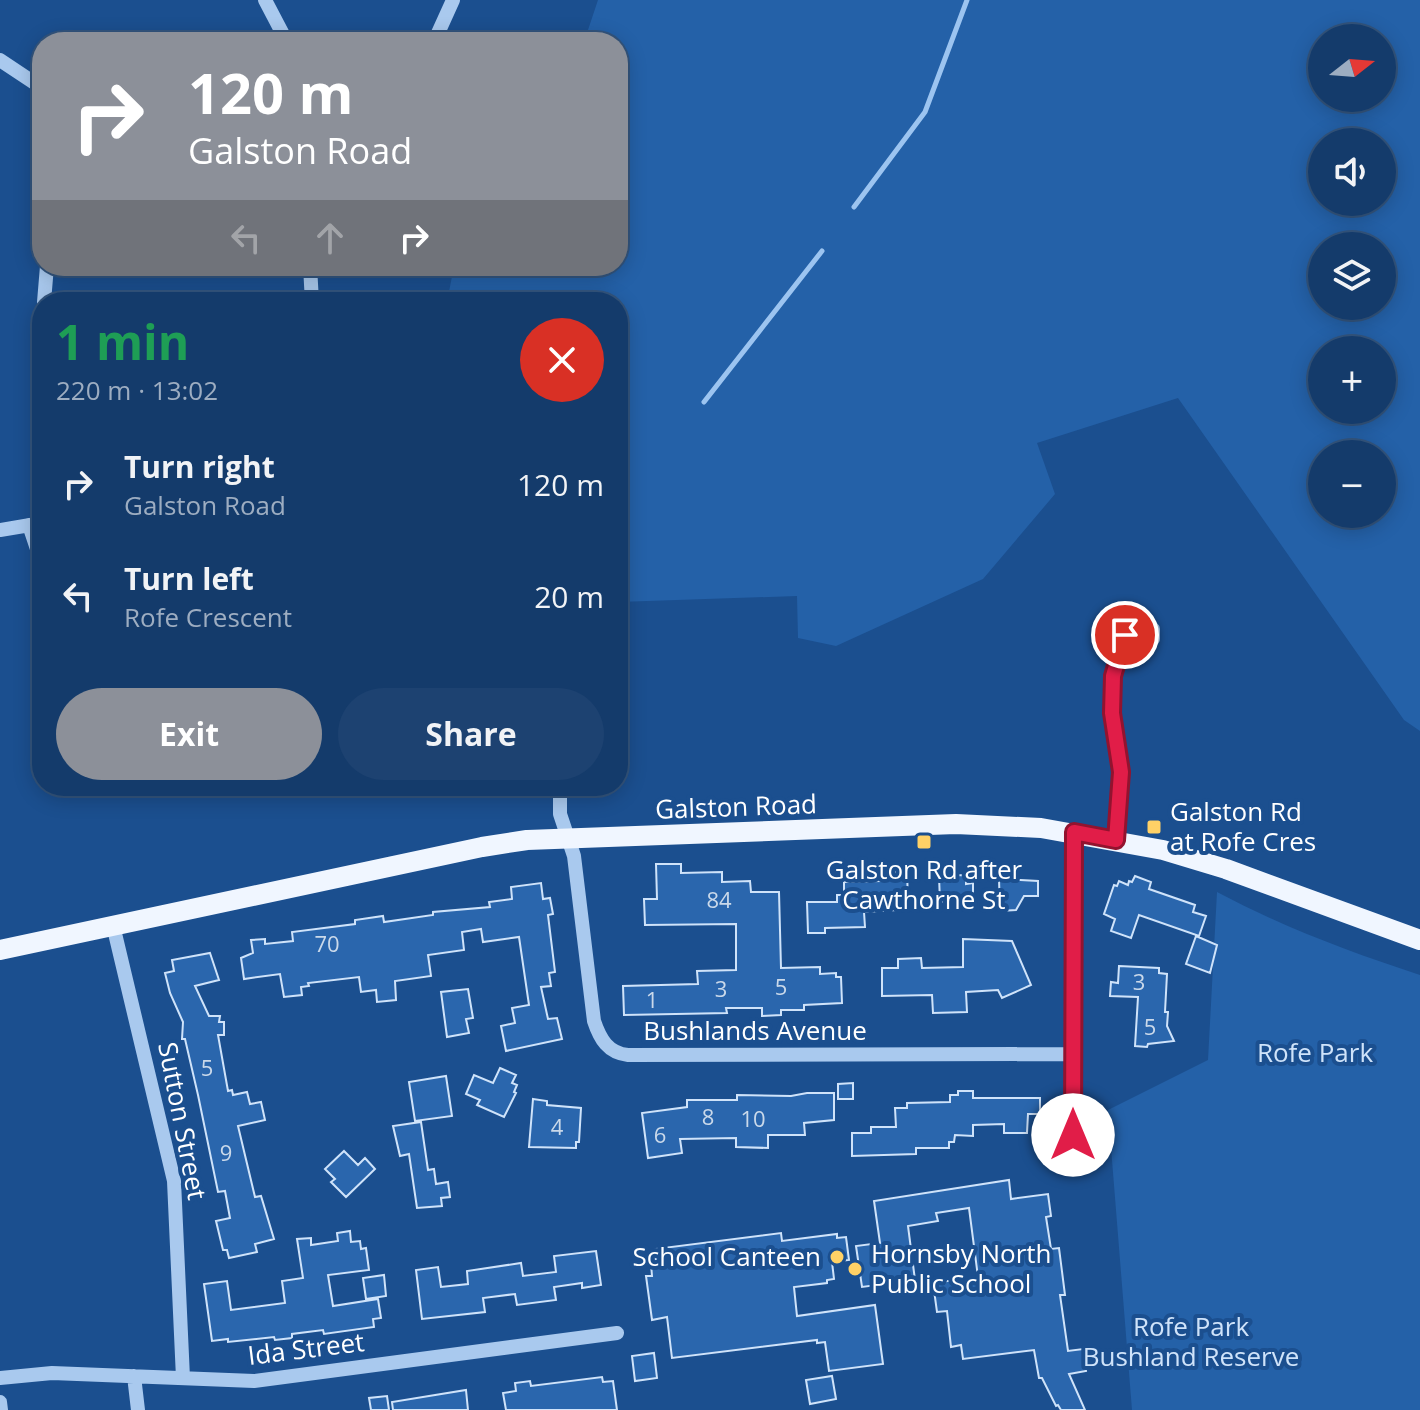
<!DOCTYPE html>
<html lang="en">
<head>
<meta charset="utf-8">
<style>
  :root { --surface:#143b6b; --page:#1d4271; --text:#f1f3f6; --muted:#9dadc1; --line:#33557e; --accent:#8c9099 }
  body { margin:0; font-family:"Open Sans",sans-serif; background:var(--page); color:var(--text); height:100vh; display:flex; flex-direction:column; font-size:30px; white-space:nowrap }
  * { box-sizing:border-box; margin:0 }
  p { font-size:26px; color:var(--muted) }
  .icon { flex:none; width:44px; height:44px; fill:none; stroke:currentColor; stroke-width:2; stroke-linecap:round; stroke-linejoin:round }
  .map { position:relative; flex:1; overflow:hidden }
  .sheet { position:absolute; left:32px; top:292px; width:596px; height:504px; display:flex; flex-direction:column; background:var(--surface); border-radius:32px; box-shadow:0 4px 20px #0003,0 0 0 2px var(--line) }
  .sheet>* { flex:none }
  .banner { position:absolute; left:32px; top:32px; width:596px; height:244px; border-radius:32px; box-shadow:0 4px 20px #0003,0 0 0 2px var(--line); background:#8c9099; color:#fff; overflow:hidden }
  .needle { width:52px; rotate:73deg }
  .fabs { position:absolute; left:1308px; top:24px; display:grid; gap:16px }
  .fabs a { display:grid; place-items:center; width:88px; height:88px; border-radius:50%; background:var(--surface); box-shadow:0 4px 20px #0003,0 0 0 2px var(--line); font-size:40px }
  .pin { position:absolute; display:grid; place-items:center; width:68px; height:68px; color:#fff; margin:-34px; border:4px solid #fff; border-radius:50%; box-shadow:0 2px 8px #0007 }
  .me { position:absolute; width:88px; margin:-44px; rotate:0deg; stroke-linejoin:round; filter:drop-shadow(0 0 6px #0008) }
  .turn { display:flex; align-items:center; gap:28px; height:168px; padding:0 24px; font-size:36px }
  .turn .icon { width:104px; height:104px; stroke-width:2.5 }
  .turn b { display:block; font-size:56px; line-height:68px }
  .lanes { display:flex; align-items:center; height:76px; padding:0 24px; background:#0003; justify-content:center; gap:40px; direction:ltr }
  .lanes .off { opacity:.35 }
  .round { display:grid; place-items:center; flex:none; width:84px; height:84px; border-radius:42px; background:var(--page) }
  .head { display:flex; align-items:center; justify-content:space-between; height:136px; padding:0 24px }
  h1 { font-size:48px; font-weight:700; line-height:60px; color:#1e9e55 }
  .button { display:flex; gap:16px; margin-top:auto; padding:16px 24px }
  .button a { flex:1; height:92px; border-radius:48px; background:var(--accent); color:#fff; font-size:32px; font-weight:700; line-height:92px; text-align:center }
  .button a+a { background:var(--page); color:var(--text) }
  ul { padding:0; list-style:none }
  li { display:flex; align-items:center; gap:24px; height:112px; padding:0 24px }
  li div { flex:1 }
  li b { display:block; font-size:30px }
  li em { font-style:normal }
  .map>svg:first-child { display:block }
  .green { fill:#2461a8; fill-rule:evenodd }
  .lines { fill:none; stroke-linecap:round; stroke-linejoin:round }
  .stream { stroke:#9cc4f0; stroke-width:5 }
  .building { fill:#2a66ad; stroke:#cfe3fa; stroke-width:2 }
  .minor { stroke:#a9c9ee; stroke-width:14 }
  .major { stroke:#f0f6ff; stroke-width:20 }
  .route-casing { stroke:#92132f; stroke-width:20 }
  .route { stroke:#e11d48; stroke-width:14 }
  .poi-dot { fill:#ffd166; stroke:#1b4f8f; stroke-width:3 }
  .labels { text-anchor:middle; stroke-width:8; stroke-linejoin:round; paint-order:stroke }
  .number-label { font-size:22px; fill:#cad9ea }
  .street-label { font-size:26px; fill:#fff; stroke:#1b4f8f }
  .poi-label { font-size:26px; fill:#fff; stroke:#1b4f8f; text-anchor:start }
  .park-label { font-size:26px; fill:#cfe3fa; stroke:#1b4f8f }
</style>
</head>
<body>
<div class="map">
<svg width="1420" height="1410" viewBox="0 0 1420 1410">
  <rect width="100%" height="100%" fill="#1b4f8f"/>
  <path class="green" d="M598,0H1420V731L1404,720L1178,398L1037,443L1055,494L983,579L836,646L798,638L797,596L618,602V302H447L454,266H618V42H584ZM1382,38V98H1322V38ZM1382,142V202H1322V142ZM1382,246V306H1322V246ZM1382,350V410H1322V350ZM1382,454V514H1322V454Z
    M1217,892C1283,927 1350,952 1420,975V1410H1132L1108,1110L1208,1060Z"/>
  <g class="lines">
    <path class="stream" d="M854,207L925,112L967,0
      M704,402L822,251"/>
  </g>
  <path class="building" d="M656,864H681V873L722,872V882L750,881L751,892H779L781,968L820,967V974L836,973V977H841L842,1003L804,1005V1010H781V1015L762,1016V1008H726L727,1013L624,1015L623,986L698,984L697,971L736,970V924L645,925L644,899H657Z
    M895,871H907L908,901H897V910L864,912L865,927L825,928V933H808L807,902H837V895H844V882L880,881L879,877H895Z
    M966,875V884L973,883V901L940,902L939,876Z
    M1135,876L1151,882L1149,889L1195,905L1193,912L1206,916L1199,936L1139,915L1131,938L1111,931L1115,919L1104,914L1114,885L1117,886L1119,881L1128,885L1129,881L1132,882Z
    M999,879L1038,881V896H1024L1016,910L1000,911Z
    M541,883L543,899L550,898L553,914L548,915L555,972L549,973L551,986L541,987L548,1019L557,1018L562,1039L506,1051L501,1026L515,1023L512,1008L529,1005L519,937L483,942L481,929L462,932L464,950L428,955L431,976L395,981L396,1000L377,1002L376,990L361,992L359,977L308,983L309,986L301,987L302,995L284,997L280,974L244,979L241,958L253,953L251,940L265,939V944L293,941L292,932L355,924V920L383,916L384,922L433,915V912L490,907L489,902L512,899L511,887Z
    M1196,936L1217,945L1210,973L1186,964Z
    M963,939L1012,941L1031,985L1002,998L998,990L966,992L967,1012L933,1013L932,995L882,996V968H898V959L921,958L922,968L963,967Z
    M210,953L219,980L195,986L209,1016H220L219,1022H224V1035H218L228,1091L232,1090L233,1095L247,1092L250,1104L261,1102L265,1120L238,1126L255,1197L261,1196L274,1239L255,1244L257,1252L229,1258L227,1250H223L216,1221L230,1218L225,1191L218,1192L198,1095L185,1039H182L183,1022L170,993L165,973L174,971L172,960Z
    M1119,966L1159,968V973L1167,974L1165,1012H1168L1167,1026L1174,1041L1148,1044L1147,1047L1135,1046L1138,997L1110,996L1111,982L1118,983Z
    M468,989L473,1018L466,1019L469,1033L447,1037L441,992Z
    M500,1068L516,1075L512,1083L517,1085L514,1092L516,1093L504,1117L477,1105L480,1100L466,1094L474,1075L493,1083Z
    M446,1076L452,1116L415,1121L409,1082Z
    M853,1083V1099H838V1084Z
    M958,1091H973V1098H1040V1114H1028L1027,1133H1004V1124L973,1125V1136L955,1135L954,1142H949V1148H916V1154L852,1156V1133H871V1127H896L895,1108H907V1103L950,1102V1095H958Z
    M807,1093H834V1120L804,1123L805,1135H768V1148L736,1147V1138L680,1139L682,1153L648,1158L642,1113L687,1107V1100H737V1095L791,1096Z
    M533,1099L547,1101V1105L581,1108L579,1142H576V1148L529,1147Z
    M421,1122L428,1170L434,1169L436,1184L448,1182L450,1197L441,1198L442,1206L417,1208L409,1154L400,1156L393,1126Z
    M344,1151L358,1165L365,1158L375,1169L346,1197L331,1182L335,1179L325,1169Z
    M1009,1180L1011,1199L1048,1194L1051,1216L1046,1217L1051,1249L1059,1248L1065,1295H1060L1068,1351L1083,1349L1086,1371L1069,1374L1085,1410H1061L1058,1405L1056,1406L1042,1378H1039L1034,1350L963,1359L961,1345L951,1347L947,1311L937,1312L933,1283L978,1277L969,1208L936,1213L938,1221L908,1226L915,1280L862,1287L856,1246L880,1243L874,1201Z
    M350,1231L351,1242L360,1241L361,1249L366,1248L369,1270L328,1275L333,1306L378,1299L381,1318L373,1319L374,1327L324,1334L323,1330L292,1334V1338L275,1340L274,1337L228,1342V1339L212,1341L204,1284L227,1281L231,1310L285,1303L282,1281L303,1278L297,1239L311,1238V1245L338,1241L337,1233Z
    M781,1233L782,1241L837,1234V1238L846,1237L849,1260L832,1262L834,1279L827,1280V1283L794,1287L797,1316L875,1305L883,1364L829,1371L825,1342L817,1343V1340L672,1358L667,1317L652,1320L646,1276H652L651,1264L656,1263L655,1249Z
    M596,1251L601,1285L582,1288V1283L554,1287L556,1300L517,1305L515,1294L483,1298L485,1312L422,1319L416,1270L438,1267L441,1287L468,1284L467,1271L521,1263L523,1276L556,1272L554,1256Z
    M384,1275L386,1296L366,1299L363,1278Z
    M654,1353L657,1378L635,1381L632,1356Z
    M832,1376L836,1399L810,1404L806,1380Z
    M602,1377L603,1382L613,1381L617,1410H506L503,1393L516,1391L515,1383L530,1381L531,1386Z
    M466,1390L468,1410H393L392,1402Z
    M387,1396L389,1410H371L369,1398Z"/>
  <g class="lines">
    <path class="minor" d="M265,0L287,42
      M434,42L453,0
      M0,60L42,88
      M310,266L312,302
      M44,302L47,266
      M42,350V365
      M29,525L42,564
      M0,530L42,523
      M560,786V814L574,856L594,1021C600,1039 608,1053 628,1055L1072,1054
      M1116,840L1121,772L1112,713L1113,676L1125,635L1134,623H1146L1153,629V639L1146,647L1122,651
      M113,925L174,1181L183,1378
      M1073,1135L1074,832
      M134,1376L138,1410
      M0,1378L52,1373L254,1381L617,1333
      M0,1402L1,1410"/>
    <path class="major" d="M0,950L482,847L527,840L956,824L1041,828L1163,850L1226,869L1420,940"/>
  </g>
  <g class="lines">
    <defs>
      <path id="route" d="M1073,1135L1074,832L1116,840L1121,772L1112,713L1113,676L1125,635"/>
    </defs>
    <use href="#route" class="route-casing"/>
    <use href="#route" class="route"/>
  </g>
  <g class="poi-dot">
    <rect x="1146" y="819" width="16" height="16" rx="4"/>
    <rect x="916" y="834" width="16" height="16" rx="4"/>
    <circle cx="837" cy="1257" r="8"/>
    <circle cx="855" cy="1269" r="8"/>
  </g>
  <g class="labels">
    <g class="number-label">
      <text x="719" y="908">84</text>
      <text x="327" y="952">70</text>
      <text x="1139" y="990">3</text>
      <text x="781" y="995">5</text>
      <text x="721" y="997">3</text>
      <text x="652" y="1008">1</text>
      <text x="1150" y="1035">5</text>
      <text x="207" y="1076">5</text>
      <text x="708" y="1125">8</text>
      <text x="753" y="1127">10</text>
      <text x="557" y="1135">4</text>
      <text x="660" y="1143">6</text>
      <text x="226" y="1161">9</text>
    </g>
    <g class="street-label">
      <text transform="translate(736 807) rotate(-2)" y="9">Galston Road</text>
      <text x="755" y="1040">Bushlands Avenue</text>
      <text transform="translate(182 1121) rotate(79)" y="9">Sutton Street</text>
      <text transform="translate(306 1349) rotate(-7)" y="9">Ida Street</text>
    </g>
    <g class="poi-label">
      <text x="1170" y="821">Galston Rd<tspan x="1170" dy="30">at Rofe Cres</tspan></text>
      <text x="924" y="879" text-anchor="middle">Galston Rd after<tspan x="924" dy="30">Cawthorne St</tspan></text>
      <text x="871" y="1263">Hornsby North<tspan x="871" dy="30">Public School</tspan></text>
      <text x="821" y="1266" text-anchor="end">School Canteen</text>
    </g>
    <g class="park-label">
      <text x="1315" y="1062">Rofe Park</text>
      <text x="1191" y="1336">Rofe Park<tspan x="1191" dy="30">Bushland Reserve</tspan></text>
    </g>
  </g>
</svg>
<div class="fabs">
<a><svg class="needle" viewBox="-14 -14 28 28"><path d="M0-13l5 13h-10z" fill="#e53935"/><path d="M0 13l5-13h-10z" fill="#9dadc1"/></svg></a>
<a><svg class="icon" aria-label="sound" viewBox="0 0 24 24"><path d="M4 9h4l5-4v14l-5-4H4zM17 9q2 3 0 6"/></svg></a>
<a><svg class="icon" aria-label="layers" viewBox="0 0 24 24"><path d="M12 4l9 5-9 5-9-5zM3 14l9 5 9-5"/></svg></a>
<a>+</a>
<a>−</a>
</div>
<div class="pin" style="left:1125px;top:635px;background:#d93025"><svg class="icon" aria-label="arrive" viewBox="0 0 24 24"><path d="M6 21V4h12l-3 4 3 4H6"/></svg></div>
<svg class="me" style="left:1073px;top:1135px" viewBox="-20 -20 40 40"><circle r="19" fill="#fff"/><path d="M0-13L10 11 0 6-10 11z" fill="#e11d48"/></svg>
<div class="banner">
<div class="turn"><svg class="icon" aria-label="right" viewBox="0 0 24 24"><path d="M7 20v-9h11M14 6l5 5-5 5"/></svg><div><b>120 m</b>Galston Road</div></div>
<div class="lanes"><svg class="icon off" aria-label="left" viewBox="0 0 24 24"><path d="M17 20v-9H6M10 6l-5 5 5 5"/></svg><svg class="icon off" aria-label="ahead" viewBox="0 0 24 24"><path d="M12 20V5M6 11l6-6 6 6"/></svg><svg class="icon" aria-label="right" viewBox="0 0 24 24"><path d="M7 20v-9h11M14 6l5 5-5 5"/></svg></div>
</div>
<section class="sheet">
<div class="head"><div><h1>1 min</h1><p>220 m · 13:02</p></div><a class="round" style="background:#d93025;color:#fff"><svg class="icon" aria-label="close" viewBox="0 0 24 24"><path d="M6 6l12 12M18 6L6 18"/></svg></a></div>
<ul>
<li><svg class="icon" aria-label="right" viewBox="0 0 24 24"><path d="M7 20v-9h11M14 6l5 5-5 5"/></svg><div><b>Turn right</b><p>Galston Road</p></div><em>120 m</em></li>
<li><svg class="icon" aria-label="left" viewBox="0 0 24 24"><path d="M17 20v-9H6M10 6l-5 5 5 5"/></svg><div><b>Turn left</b><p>Rofe Crescent</p></div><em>20 m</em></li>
</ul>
<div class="button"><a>Exit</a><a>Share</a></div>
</section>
</div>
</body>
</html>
